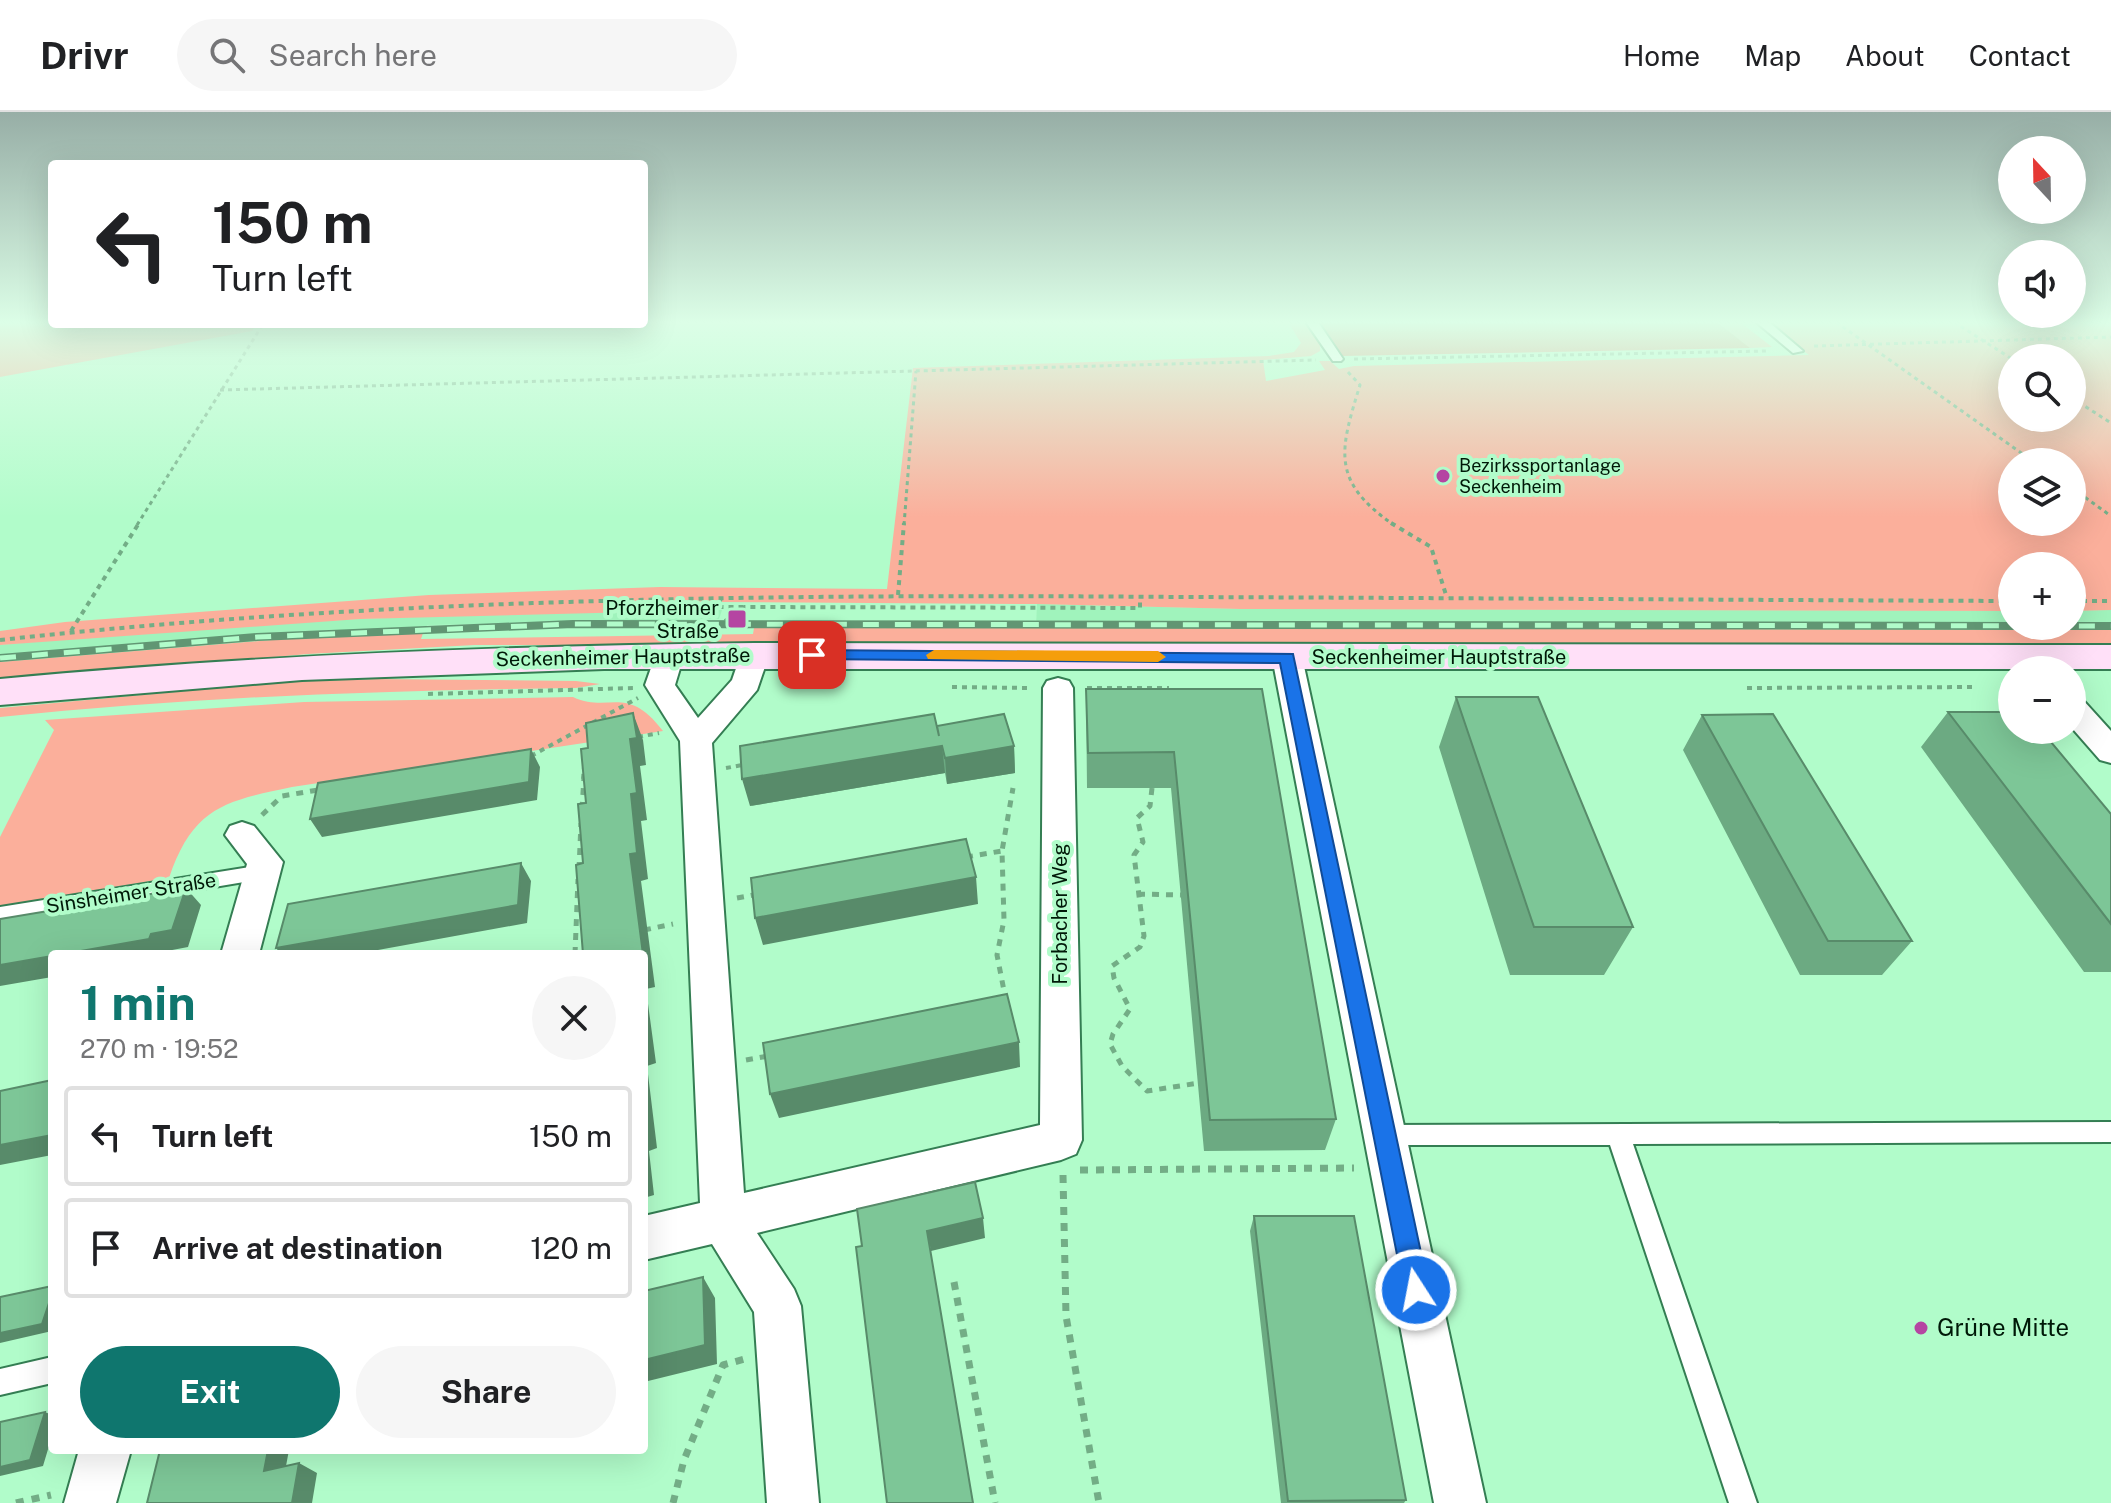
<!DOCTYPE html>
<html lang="en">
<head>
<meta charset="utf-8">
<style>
  :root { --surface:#fff; --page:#f6f6f6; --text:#202124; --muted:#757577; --line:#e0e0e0; --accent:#0f766e }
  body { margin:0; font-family:"Public Sans",sans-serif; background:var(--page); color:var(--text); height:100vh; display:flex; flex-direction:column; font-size:30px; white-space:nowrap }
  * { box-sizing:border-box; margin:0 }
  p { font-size:26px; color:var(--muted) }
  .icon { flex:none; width:44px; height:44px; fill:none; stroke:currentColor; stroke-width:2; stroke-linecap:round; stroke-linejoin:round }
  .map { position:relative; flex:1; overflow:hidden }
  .panel { position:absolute; left:48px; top:838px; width:600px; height:504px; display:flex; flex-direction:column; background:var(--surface); border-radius:8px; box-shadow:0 8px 32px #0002 }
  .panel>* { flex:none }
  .hud { position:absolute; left:48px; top:48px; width:600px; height:168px; border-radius:8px; box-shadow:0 8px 32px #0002; background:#fff; color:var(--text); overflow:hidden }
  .needle { width:52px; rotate:338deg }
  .tools { position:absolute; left:1998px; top:24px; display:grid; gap:16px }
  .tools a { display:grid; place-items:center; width:88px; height:88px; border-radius:50%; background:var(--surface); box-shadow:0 8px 32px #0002; font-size:40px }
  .pin { position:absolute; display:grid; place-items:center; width:68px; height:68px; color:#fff; margin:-34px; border-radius:16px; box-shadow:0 4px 12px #0006 }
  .me { position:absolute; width:88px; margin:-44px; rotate:349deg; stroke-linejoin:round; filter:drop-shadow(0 0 6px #0008) }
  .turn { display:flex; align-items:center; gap:28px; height:168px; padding:0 32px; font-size:36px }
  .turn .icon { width:104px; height:104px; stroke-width:2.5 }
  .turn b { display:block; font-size:56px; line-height:68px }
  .round { display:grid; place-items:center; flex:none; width:84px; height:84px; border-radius:42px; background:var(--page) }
  .head { display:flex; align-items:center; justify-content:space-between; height:136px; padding:0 32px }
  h1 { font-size:48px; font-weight:700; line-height:60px; color:var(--accent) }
  .action { display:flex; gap:16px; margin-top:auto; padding:16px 32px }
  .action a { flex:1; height:92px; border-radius:48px; background:var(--accent); color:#fff; font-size:32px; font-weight:700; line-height:92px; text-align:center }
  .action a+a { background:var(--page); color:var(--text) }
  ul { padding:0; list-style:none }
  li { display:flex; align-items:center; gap:24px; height:100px; margin:0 16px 12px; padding:0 16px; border:4px solid var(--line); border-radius:8px }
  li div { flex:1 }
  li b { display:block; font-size:30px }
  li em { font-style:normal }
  header { display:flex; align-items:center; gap:48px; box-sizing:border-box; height:112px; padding:0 40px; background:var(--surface); border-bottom:2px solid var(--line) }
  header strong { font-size:38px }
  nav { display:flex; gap:44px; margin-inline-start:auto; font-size:28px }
  .search { width:560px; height:72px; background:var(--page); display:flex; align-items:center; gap:20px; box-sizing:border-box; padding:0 28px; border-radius:44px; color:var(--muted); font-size:30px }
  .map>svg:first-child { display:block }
  .built { fill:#a0f3bc }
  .green { fill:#fbaf9b; fill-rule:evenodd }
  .forest { fill:#e1856e }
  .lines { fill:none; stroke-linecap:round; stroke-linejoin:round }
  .service-casing { stroke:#347e53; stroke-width:4 }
  .minor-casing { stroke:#347e53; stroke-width:4 }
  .secondary-casing { stroke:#347e53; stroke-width:4 }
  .path-far3 { stroke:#73ad86; stroke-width:3; stroke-dasharray:4 4; stroke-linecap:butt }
  .path-far2 { stroke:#73ad86; stroke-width:4; stroke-dasharray:5 5; stroke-linecap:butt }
  .path-far1 { stroke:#73ad86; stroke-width:5; stroke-dasharray:7 7; stroke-linecap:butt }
  .path { stroke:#73ad86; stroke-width:7; stroke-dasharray:8 8; stroke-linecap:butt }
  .service { fill:#fff; fill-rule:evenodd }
  .minor { fill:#fff; fill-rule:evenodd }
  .secondary { fill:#ffe0f8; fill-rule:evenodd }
  .rail-casing { stroke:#619673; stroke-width:8 }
  .rail { stroke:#b1fcca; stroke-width:5; stroke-dasharray:16; stroke-linecap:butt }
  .wall { fill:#6caa82 }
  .shaded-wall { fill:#588b6a }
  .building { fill:#7dc697; stroke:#588b6a; stroke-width:2 }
  .route { fill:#1a73e8; stroke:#114b97; stroke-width:2 }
  .slow { fill:#f59e0b }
  .poi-dot { fill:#b545a2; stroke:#b1fcca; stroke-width:3 }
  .labels { text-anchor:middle; stroke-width:8; stroke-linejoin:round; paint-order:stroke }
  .far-poi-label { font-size:18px; fill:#001908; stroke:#b1fcca; text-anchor:start }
  .poi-label { font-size:20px; fill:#001908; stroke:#b1fcca; text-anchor:end }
  .street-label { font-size:20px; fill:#001908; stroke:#b1fcca }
  .near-poi-label { font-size:24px; fill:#001908; stroke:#b1fcca; text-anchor:start }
</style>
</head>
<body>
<header>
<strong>Drivr</strong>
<div class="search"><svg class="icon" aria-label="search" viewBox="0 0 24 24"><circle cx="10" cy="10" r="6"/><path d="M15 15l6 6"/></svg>Search here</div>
<nav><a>Home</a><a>Map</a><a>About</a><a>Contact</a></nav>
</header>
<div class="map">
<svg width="2111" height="1391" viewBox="0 0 2111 1391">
  <rect width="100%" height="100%" fill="#b1fcca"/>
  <path class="built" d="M1037,492L1241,497L2012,499V514H2072V499L2111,498V517L1036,516Z
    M722,498L719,507L427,513L423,521L296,526L0,550V533L171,518L360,507L574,499Z"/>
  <path class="green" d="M0,210L257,212L252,219L0,265Z
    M1288,210H1306L1320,230V239L1311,244L1263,248L1266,269L1325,258L1319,249H1330L1339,257L1354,254L1809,243L1765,210H2111V498L2072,499V454H2012V499L1241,497L1036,492L715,490L713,498L360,507L0,533V519L65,510L429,483L660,475L887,477L913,256L1269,244L1294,240L1301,231ZM2012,246H2072V306H2012ZM2012,350H2072V410H2012Z
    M1717,210H1740L1772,235L1750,236Z
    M934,515L2111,518V531L475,533L308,542L0,569V550L296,526L423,521L421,527L753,522L754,516Z
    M376,567L576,569L600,572L576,576C383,578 192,585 0,605V596L283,570Z
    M573,585C610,602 626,571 663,619L292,675C225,689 193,695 169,766L0,794V725L54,618L45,608L304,590Z"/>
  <path class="forest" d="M1318,210H1717L1750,236L1341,244Z"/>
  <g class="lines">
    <defs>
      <path id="service" d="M1306,210H1318L1343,247L1341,249H1333Z
        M1756,210H1769L1803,239L1793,241Z
        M262,753L269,755L271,760L269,765L262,767L0,811V795Z
        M2111,1010V1030L1633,1032L1757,1391H1729L1610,1033H1385L1377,1030L1374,1023L1377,1016L1385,1013Z
        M52,1245V1271L0,1283V1257Z"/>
      <path id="minor" d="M669,533L680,536L684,543L675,573L698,606L732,568L743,536L754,533L765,536L769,543L757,578L712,631L744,1081L1040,1013L1043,576L1047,569L1058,566L1069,569L1073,576L1082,1028L1076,1042L1061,1048L757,1121L794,1177L801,1194L819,1391H767L754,1200L712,1132L644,1148V1104L700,1091L680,629L645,573L658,536Z
        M1287,535L1298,538L1302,545L1486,1391H1434L1272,545L1276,538Z
        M2072,584L2083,588L2111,619V651L2100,648L2072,616Z
        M242,710L254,714L283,750L259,842H221L247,752L225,723L230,714Z
        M79,1338H131L116,1391H64Z"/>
      <path id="secondary" d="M755,531L2111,533V557H604L302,568L0,593V567C252,543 502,534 755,531Z"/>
    </defs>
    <use href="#service" class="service-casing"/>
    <use href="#minor" class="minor-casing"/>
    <use href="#secondary" class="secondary-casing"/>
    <path class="path-far3" d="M1836,210L2034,350
      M1954,210L2012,247
      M1814,234L2111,225
      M1354,247L1768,239
      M1348,260L1360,273C1340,338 1330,369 1394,413
      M220,278L1316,248
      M2072,286L2111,311
      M2072,376L2111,404
      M137,413L263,212
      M904,413L916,259"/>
    <path class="path-far2" d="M1391,411L1431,435L1447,486
      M898,483L904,411
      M721,486L718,495H743
      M2072,489H2111
      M717,515L744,495L1140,496V486
      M71,519L139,411
      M0,528C393,485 788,482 1182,485C1459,486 1735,488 2012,489
      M952,575L1029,576
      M1087,576H1169
      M1747,576L1977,575
      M428,582L634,576
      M638,625L659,621
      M531,644L638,586
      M726,656L748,652
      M583,667L584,655"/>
    <path class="path-far1" d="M1152,676L1150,694L1137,706L1143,730L1134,743L1144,824L1140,835L1112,854L1114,866L1130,897L1113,922L1110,932L1122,954L1147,979L1199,971
      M582,697L584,665
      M262,703L282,684L324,677
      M966,745L1002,739
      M579,757L581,711
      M1138,782L1181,783
      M737,786L759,782
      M644,818L673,812
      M575,842L578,767
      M1006,889L997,843L1004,808L1002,739L1013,676
      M746,948L768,944"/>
    <path class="path" d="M1080,1058L1354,1056
      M1063,1063L1066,1204L1099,1391
      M954,1170L995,1391
      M16,1391L51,1383
      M673,1391L684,1348L723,1253L745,1247"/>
    <use href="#service" class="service"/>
    <use href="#minor" class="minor"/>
    <use href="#secondary" class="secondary"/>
    <defs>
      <path id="rail" d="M0,546L257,525L573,512L2111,514"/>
    </defs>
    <use href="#rail" class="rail-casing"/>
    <use href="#rail" class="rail"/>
  </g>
  <path class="wall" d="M1086,577H1262L1336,1007L1325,1038L1204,1039L1171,676H1087Z
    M1456,585L1633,815L1604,863H1510L1439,635Z
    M1948,600L2111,702V860H2084L1921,635Z
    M1702,603L1912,829L1882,863H1800L1683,638Z
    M937,616L1014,634L1015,661L947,672L945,661L750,694Z
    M1254,1104L1406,1388L1404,1391H1281L1250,1119Z"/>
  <path class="shaded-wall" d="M633,601L643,628L646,653L640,654L647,708L641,709L648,767L641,769L655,875L646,877L656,951L647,954L657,1036L649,1039L654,1083L644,1086V842H643L630,742V627Z
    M942,634L945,661L750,694L742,667Z
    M1014,634L1015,661L947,672L945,646Z
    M531,637L540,655L537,688L322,725L310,707Z
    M521,751L531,769L527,811L356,842H281L276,836Z
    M976,765L978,792L763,833L755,806Z
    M186,776L201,793L188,835L167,839L166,842H64L151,822Z
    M52,844V865L0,874V853Z
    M1019,930L1020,955L779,1006L770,982Z
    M52,1023V1043L0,1053V1033Z
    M983,1106L985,1126L931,1139L927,1119Z
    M703,1165L715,1186L717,1252L644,1270V1248Z
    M52,1182V1219L0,1231V1221Z
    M45,1300L52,1303V1324L43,1354L0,1364V1355Z
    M268,1338H289L283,1370L264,1359Z
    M299,1351L317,1361L312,1391H292Z"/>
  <path class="building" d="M1086,577H1262L1336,1007L1210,1008L1174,640L1088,641Z
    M1456,585H1538L1633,815H1534Z
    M1948,600H2012V618H2041L2111,702V812Z
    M633,601L637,626L630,627L637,681L631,682L637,741L630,742L643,842H583L576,753L583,751L578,692L586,691L581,637L588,636L586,611Z
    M934,602L939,624L937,614L1004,602L1014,634L945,646L942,634L742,667L740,634Z
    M1773,602L1912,829H1828L1702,603Z
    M531,637L529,670L310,707L318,671Z
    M966,727L976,765L755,806L751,766Z
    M521,751L518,793L276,836L288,792Z
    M186,776L172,818L151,822L149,827L64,842H52V844L0,853V807Z
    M1007,882L1019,930L770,982L763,931Z
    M52,968V1023L0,1033V979Z
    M975,1070L983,1106L927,1119L973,1391H887L856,1135L862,1134L857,1097Z
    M1254,1104H1354L1406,1388L1288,1389Z
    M703,1165L705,1233L644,1248V1179Z
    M52,1174V1182L42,1212L0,1221V1185Z
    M45,1300L30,1348L0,1355V1310Z
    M160,1338H268L264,1359L299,1351L292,1391H147Z"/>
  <linearGradient id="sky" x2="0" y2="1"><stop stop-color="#97aea6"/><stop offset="0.52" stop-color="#dcfee7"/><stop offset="1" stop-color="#dcfee7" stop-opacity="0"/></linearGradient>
  <rect width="2111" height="405" fill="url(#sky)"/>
  <path class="route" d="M812,538L1293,542L1429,1178L1425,1187L1416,1190L1407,1187L1404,1178L1280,551L807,547L804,543Z"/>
  <path class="slow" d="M934,538L1158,539L1166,545L1158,550L928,547L926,543Z"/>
  <g class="poi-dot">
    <circle cx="1443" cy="364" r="8"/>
    <rect x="727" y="497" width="20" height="20" rx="4"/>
    <circle cx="1921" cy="1216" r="8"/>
  </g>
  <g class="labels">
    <g class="far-poi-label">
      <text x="1459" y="360">Bezirkssportanlage<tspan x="1459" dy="21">Seckenheim</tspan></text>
    </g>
    <g class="poi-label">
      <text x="719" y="503">Pforzheimer<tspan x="719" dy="23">Straße</tspan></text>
    </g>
    <g class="street-label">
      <text transform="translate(623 545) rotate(-1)" y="7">Seckenheimer Hauptstraße</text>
      <text x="1439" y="552">Seckenheimer Hauptstraße</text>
      <text transform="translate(131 781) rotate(-9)" y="7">Sinsheimer Straße</text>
      <text transform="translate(1060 802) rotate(-90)" y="7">Forbacher Weg</text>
    </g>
    <g class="near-poi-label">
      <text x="1937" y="1224">Grüne Mitte</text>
    </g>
  </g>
</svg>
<div class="tools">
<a><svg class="needle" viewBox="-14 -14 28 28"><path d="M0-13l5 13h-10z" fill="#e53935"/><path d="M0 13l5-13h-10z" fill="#757577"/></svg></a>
<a><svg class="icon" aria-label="sound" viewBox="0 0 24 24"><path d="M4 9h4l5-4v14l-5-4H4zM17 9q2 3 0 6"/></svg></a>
<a><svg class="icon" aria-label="search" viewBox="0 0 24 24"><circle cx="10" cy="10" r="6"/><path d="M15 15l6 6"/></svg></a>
<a><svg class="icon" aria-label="layers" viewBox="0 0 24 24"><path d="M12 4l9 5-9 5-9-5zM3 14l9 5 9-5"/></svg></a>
<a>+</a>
<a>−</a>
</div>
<div class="pin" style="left:812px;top:543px;background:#d93025"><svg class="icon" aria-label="arrive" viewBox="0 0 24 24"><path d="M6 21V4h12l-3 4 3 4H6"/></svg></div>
<svg class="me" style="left:1416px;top:1178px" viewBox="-20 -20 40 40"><circle r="17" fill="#1a73e8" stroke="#fff" stroke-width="3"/><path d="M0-11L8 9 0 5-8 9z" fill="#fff"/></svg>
<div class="hud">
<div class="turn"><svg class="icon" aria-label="left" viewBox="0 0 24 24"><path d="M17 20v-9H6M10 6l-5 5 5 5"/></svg><div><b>150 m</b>Turn left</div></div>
</div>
<section class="panel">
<div class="head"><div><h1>1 min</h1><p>270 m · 19:52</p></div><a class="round"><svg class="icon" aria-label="close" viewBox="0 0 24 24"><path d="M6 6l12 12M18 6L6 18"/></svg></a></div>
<ul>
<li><svg class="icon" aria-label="left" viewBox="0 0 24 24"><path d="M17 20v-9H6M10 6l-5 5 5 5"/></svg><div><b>Turn left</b></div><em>150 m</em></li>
<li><svg class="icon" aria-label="arrive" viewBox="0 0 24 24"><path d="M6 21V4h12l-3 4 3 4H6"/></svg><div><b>Arrive at destination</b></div><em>120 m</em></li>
</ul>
<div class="action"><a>Exit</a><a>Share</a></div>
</section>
</div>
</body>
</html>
